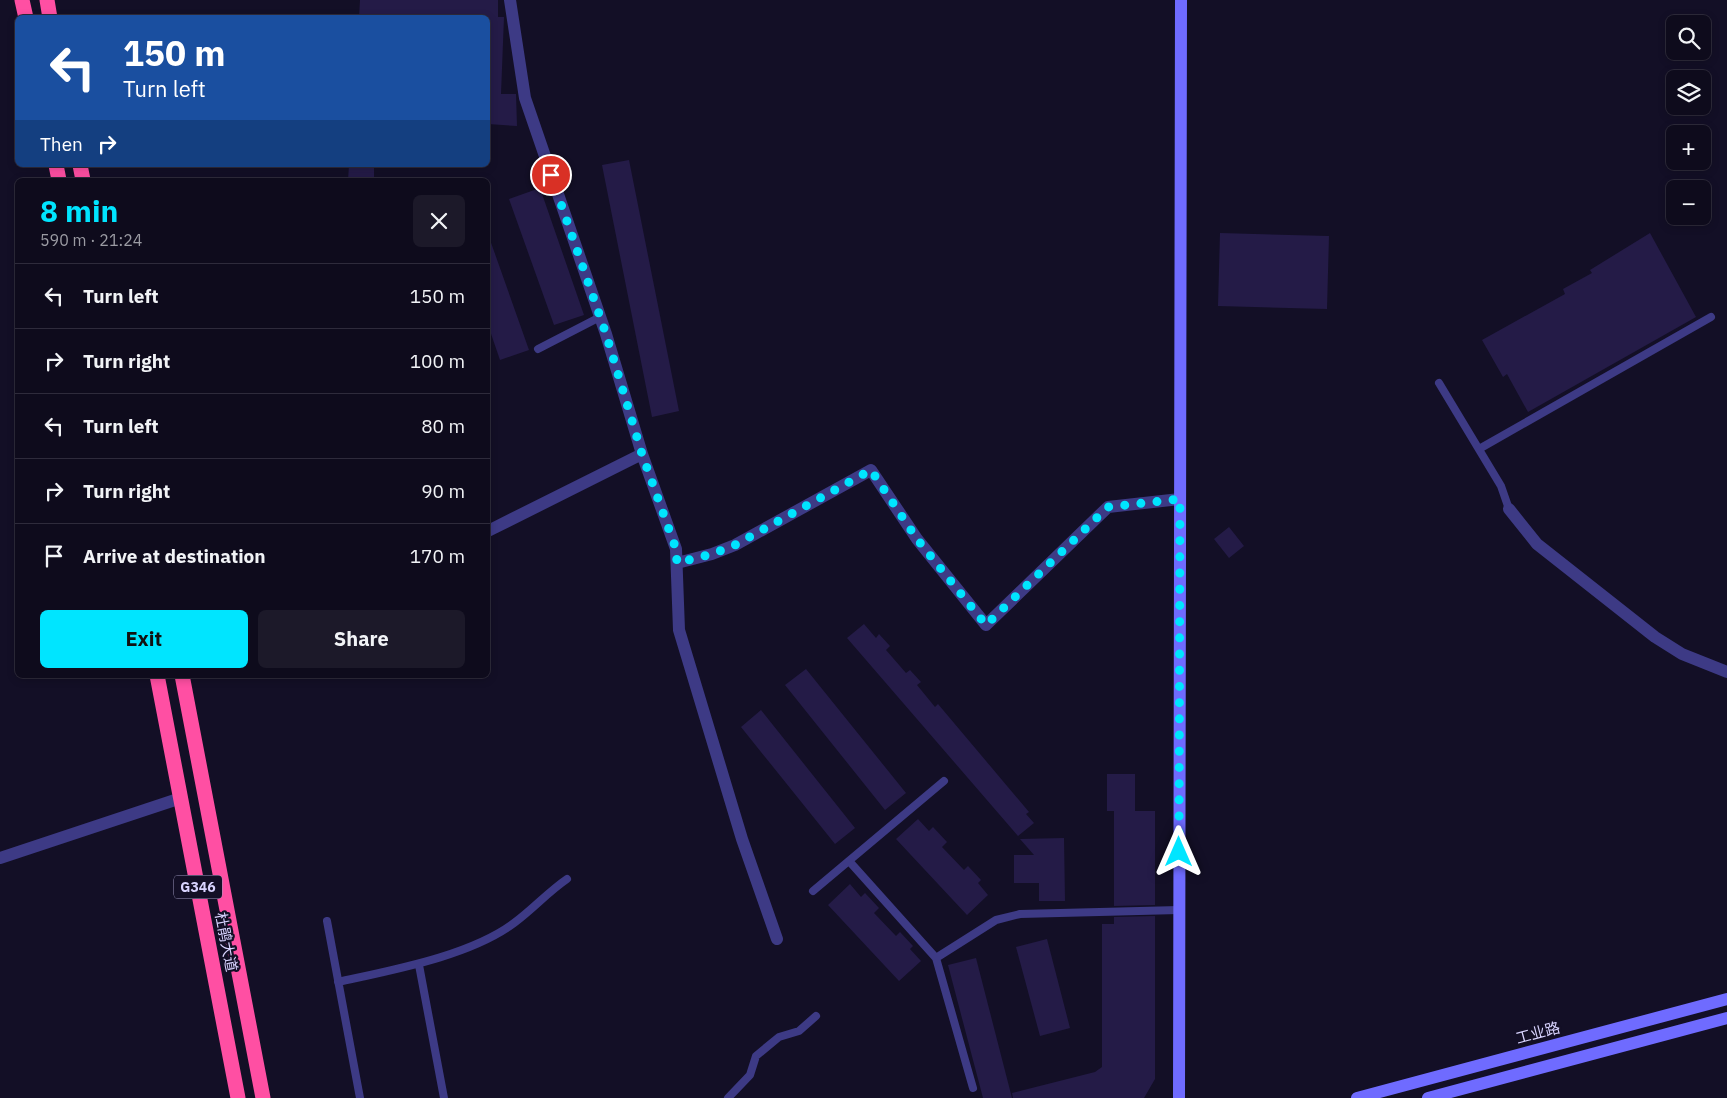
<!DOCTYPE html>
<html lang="en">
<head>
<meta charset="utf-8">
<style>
  :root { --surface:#0e0b1c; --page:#1c1929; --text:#f1f3f6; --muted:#9b9ba3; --line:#2e2b3b; --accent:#00e5ff }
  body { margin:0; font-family:"IBM Plex Sans","Noto Sans SC",sans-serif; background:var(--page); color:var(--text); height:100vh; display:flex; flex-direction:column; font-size:19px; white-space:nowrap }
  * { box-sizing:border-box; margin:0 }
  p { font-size:16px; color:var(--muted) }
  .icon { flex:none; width:28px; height:28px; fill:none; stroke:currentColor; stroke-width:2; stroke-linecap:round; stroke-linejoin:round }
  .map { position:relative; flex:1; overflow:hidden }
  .sheet { position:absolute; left:15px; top:178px; width:475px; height:500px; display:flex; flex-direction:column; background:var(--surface); border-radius:8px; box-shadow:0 2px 8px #0003,0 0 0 1px var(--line) }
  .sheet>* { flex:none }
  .top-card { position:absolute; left:15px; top:15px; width:475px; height:152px; border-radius:8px; box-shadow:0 2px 8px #0003,0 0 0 1px var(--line); background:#1a4fa0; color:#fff; overflow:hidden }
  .buttons { position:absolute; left:1666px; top:15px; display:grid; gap:10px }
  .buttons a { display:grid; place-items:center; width:45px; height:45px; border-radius:8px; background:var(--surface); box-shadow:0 2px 8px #0003,0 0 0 1px var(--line); font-size:25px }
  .pin { position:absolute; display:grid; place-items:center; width:42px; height:42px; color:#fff; margin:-21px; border:2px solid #fff; border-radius:50%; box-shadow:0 1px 5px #0007 }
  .me { position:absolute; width:55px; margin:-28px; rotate:0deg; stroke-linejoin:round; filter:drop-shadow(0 0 4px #0008) }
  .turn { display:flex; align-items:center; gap:18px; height:105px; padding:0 25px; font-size:22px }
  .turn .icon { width:65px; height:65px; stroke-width:2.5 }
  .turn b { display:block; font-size:35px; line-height:42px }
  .then { display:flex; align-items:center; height:48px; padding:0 25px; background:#0003; gap:10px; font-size:19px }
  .round { display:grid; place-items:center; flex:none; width:52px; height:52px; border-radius:8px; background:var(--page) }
  .headline { display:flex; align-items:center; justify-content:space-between; height:85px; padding:0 25px }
  h1 { font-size:30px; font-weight:800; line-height:38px; color:var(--accent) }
  .primary-button { display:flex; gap:10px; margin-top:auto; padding:10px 25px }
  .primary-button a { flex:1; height:58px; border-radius:8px; background:var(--accent); color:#111; font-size:20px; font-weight:800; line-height:58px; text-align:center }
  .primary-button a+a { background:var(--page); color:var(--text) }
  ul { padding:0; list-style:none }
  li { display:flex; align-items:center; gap:15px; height:65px; padding:0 25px; border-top:1px solid var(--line) }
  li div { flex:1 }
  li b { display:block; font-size:19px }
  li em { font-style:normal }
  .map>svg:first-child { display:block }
  .building { fill:#241b47 }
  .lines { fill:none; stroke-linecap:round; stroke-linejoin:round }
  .lane { stroke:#3d3a85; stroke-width:8 }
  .street { stroke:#3d3a85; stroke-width:12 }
  .secondary { stroke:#6f6bff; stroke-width:12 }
  .highway { stroke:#ff4fa3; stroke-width:15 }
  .route { stroke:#00e5ff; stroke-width:9; stroke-dasharray:0 16.2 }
  .labels { text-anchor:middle; stroke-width:4.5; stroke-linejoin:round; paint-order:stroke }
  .shield { fill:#130f26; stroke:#9e99be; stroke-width:1 }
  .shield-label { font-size:14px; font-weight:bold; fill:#d9d4ff }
  .street-label { font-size:15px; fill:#d9d4ff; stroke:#130f26 }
</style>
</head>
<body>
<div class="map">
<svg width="1727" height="1098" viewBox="0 0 1727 1098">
  <rect width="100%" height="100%" fill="#130f26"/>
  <path class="building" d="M360,0H498V17H504L501,94H516L517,126L488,124V18H359Z
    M629,160L679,411L652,417L602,165Z
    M349,165H374V180H348Z
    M540,188L584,315L554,325L509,199Z
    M1220,233L1329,236L1327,309L1218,306Z
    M1650,233L1696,317L1528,412L1507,374L1503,377L1482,340L1565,294L1563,289L1592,273L1590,270Z
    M489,237L529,350L500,360L488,325V238Z
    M1229,527L1244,546L1229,558L1214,539Z
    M864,624L876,638L879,634L890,646L886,650L906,673L910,670L921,682L917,685L935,707L938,704L1029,812L1026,814L1034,823L1018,836L847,638Z
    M806,669L906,793L885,810L785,685Z
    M761,710L855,828L835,844L741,727Z
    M1107,774H1135V811H1155V905L1114,906V811H1107Z
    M918,819L929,831L933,827L947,842L942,847L964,870L968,866L981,880L978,883L988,895L967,915L896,839Z
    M1064,838L1065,901H1039V883H1014V855H1034L1020,839Z
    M850,884L861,897L865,893L879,908L874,913L896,936L900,932L913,946L910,949L921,961L899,981L828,905Z
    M1155,916V1079L1144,1098H1013L1012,1093L1095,1072L1102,1067V924H1114V917Z
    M1047,939L1070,1028L1040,1036L1016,947Z
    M976,958L1012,1098H983L948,965Z"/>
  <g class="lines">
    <path class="lane" d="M538,349L600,317
      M1439,383L1501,486L1509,509
      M1479,449L1711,317
      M849,861L936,958
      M813,891L944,781
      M327,921L360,1098
      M419,965L444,1098
      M338,982C392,970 470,956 514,923C533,909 548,892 567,879
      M973,1088L936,958L996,920L1020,914L1179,910
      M728,1098L750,1075L756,1056L779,1037L799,1031L816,1016"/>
    <path class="street" d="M510,0L525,98L606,334L642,454L676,549L679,630L742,839L777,939
      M1509,509L1537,544L1655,637L1682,654L1727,672
      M488,531L642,454
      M677,563L712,554L735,545L871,470L917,539L986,625L1108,507L1180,499
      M0,858L181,798"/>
    <path class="secondary" d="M1179,1098L1181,0
      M1357,1098L1727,999
      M1428,1098L1727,1018"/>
    <path class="highway" d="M22,0L26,18
      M47,0L50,18
      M56,165L59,180
      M80,165L83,180
      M157,675L238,1098
      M182,675L263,1098"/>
  </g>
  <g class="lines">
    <path class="route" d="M551,175L606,334L642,454L676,549L677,563L712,554L735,545L871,470L917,539L986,625L1108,507L1180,499L1179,852"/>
  </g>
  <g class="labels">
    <rect class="shield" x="174" y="875.5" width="48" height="23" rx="4"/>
    <g class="shield-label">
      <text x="198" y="892">G346</text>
    </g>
    <g class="street-label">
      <text transform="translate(226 942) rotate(79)" y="5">杜鹃大道</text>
      <text transform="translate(1538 1033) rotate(-15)" y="5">工业路</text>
    </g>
  </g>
</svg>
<div class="buttons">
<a><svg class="icon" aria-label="search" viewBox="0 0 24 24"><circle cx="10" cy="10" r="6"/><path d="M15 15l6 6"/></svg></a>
<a><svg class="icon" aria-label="layers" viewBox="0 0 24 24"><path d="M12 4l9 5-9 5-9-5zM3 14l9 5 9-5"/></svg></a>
<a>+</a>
<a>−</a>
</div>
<div class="pin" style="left:551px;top:175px;background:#d93025"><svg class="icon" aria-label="arrive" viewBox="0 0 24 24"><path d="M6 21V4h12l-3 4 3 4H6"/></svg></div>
<svg class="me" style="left:1179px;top:852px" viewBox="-20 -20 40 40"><path d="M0-17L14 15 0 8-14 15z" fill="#00e5ff" stroke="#fff" stroke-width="4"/></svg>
<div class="top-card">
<div class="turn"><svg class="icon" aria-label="left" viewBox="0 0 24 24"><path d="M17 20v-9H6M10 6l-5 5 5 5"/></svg><div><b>150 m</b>Turn left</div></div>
<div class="then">Then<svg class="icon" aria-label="right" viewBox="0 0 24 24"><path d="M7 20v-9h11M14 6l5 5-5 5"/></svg></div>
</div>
<section class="sheet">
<div class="headline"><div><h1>8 min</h1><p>590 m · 21:24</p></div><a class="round"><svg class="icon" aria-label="close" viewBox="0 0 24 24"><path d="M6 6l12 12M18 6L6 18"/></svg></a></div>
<ul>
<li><svg class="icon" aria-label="left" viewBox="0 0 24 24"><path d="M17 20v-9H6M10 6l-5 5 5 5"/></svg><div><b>Turn left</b></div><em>150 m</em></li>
<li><svg class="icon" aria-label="right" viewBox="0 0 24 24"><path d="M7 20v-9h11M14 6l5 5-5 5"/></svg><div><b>Turn right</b></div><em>100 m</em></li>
<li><svg class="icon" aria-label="left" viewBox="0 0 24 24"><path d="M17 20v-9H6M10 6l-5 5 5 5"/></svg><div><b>Turn left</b></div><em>80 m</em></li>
<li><svg class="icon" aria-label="right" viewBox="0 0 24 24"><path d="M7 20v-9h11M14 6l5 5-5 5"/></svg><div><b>Turn right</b></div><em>90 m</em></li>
<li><svg class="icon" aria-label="arrive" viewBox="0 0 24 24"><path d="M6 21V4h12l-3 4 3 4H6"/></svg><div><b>Arrive at destination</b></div><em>170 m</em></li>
</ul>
<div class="primary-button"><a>Exit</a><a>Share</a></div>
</section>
</div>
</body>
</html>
